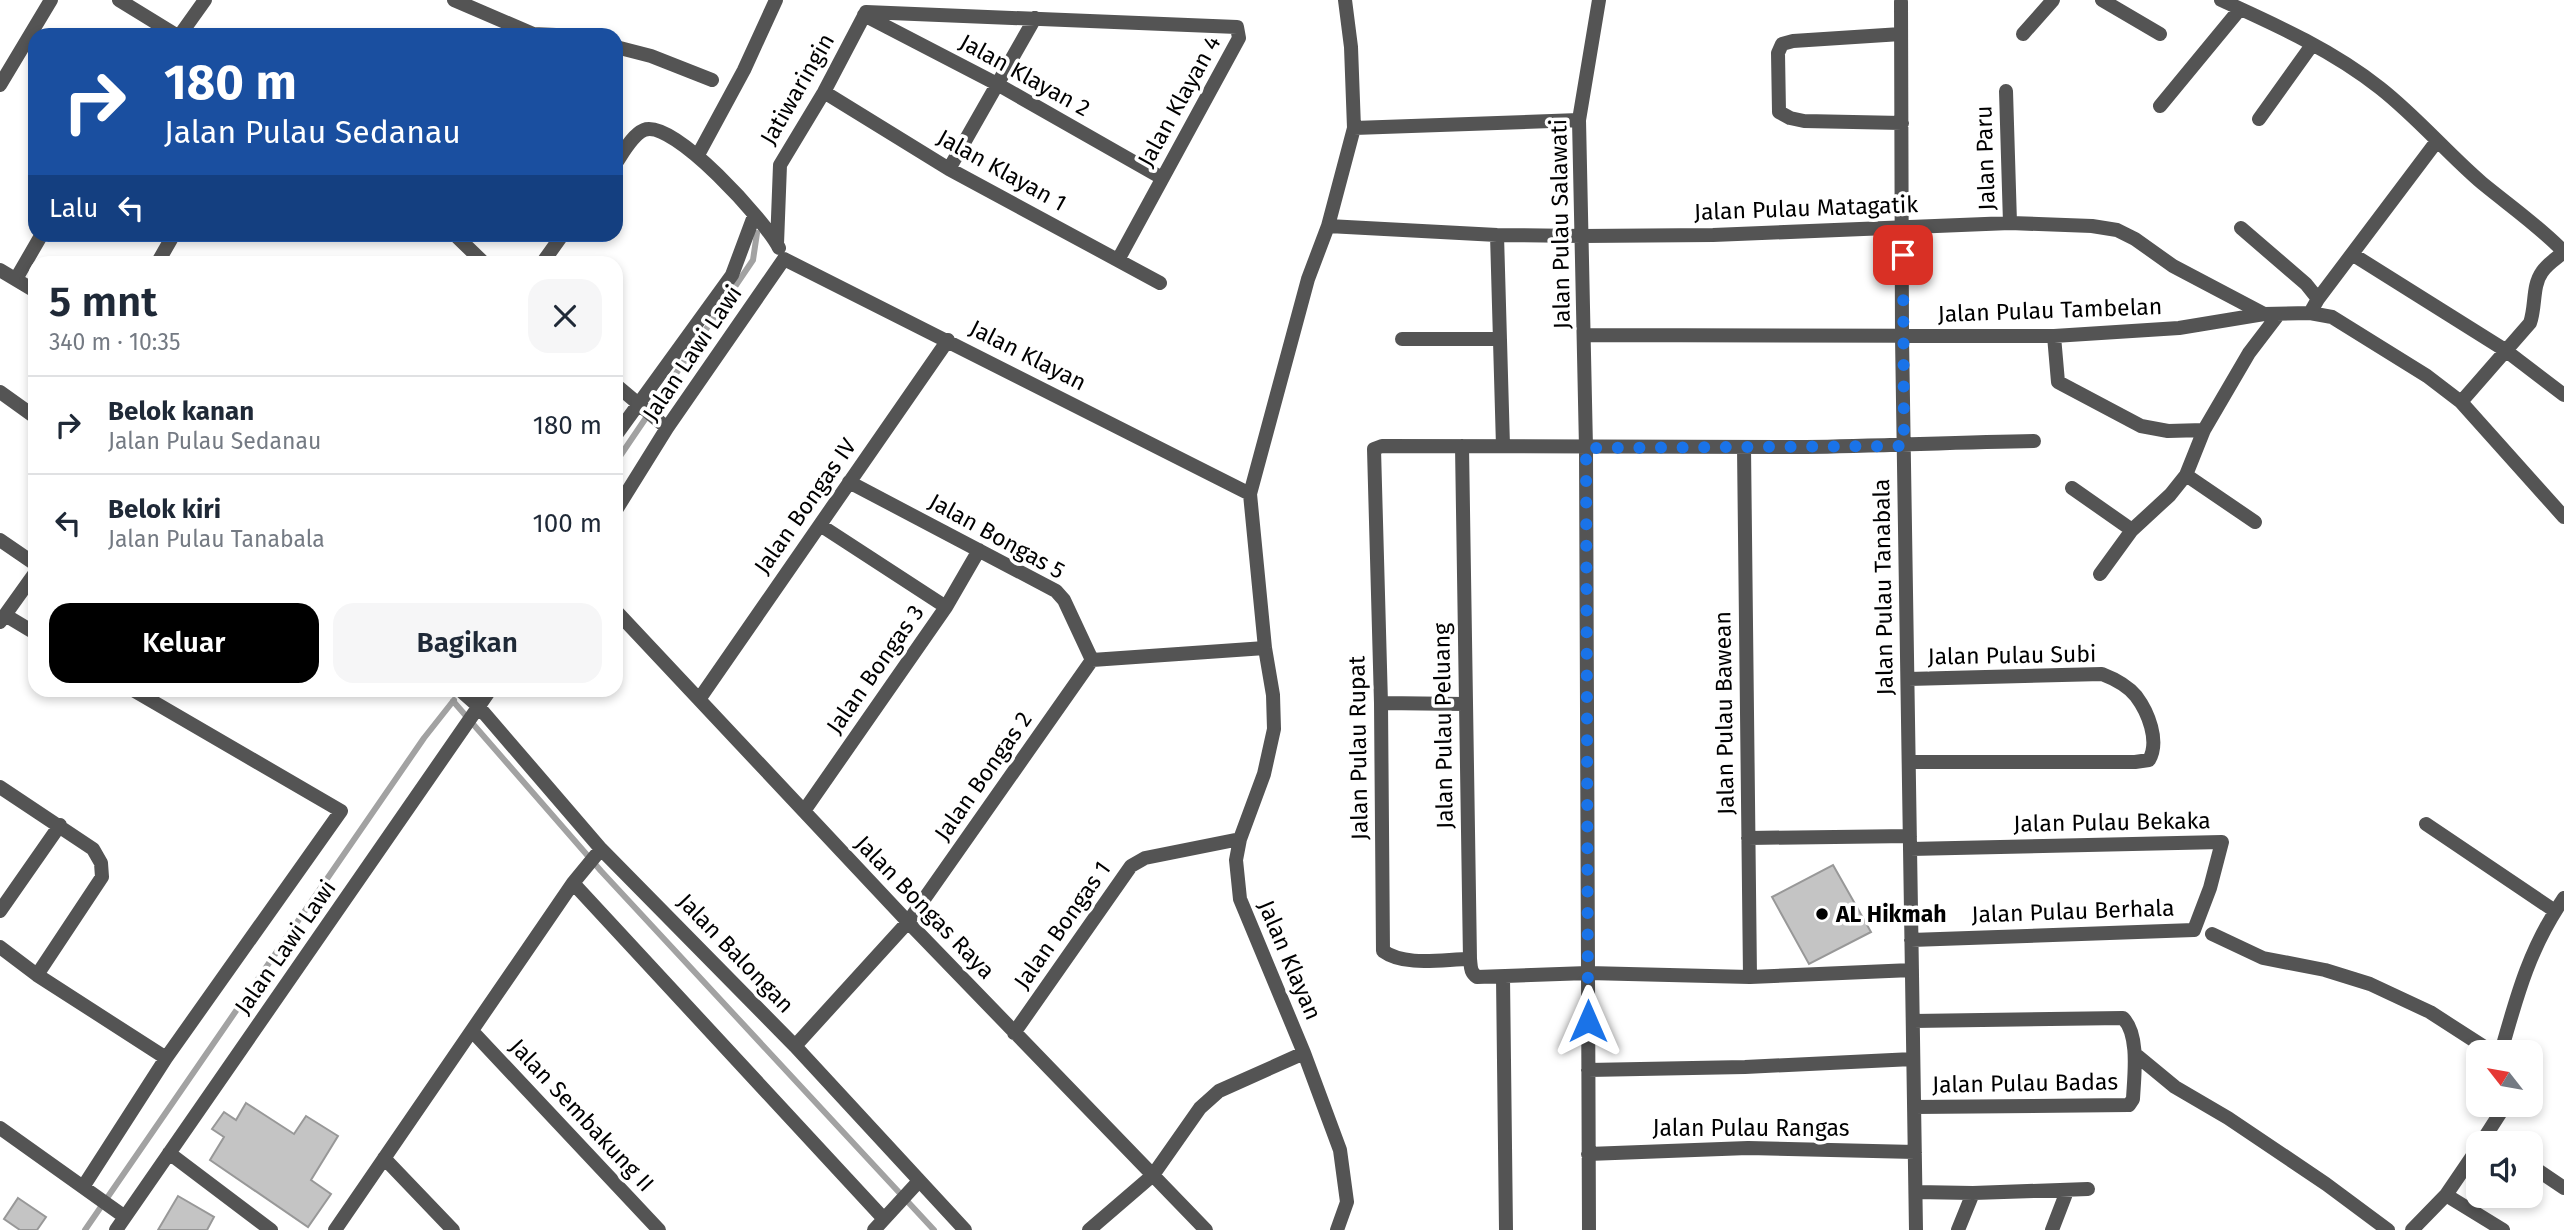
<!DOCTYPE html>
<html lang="id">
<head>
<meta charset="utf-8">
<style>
  :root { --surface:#fff; --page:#f6f6f7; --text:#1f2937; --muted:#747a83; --line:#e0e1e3; --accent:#000 }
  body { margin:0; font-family:"Fira Sans",sans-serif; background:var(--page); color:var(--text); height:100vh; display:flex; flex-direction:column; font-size:26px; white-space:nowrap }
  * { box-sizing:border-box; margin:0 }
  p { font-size:23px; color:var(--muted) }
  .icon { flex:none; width:38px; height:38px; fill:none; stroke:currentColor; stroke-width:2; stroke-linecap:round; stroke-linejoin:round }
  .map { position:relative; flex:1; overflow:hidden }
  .details { position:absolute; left:28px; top:256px; width:595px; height:441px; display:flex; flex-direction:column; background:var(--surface); border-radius:21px; box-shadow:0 4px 10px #0003 }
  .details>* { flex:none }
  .banner { position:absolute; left:28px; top:28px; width:595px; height:214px; border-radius:21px; box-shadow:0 4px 10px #0003; background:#1a4fa0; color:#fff; overflow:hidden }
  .needle { width:46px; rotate:301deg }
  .tools { position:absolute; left:2466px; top:1040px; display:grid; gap:14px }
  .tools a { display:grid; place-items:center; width:77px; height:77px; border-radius:14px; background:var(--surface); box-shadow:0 4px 10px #0003; font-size:35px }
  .pin { position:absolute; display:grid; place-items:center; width:60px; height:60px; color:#fff; margin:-30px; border-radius:14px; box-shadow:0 4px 10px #0006 }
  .me { position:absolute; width:77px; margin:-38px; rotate:0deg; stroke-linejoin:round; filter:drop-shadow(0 0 5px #0008) }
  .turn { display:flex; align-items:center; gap:24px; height:147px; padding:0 21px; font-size:32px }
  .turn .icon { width:91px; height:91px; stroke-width:2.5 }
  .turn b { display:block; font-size:49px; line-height:60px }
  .then { display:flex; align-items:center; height:66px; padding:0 21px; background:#0003; gap:14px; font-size:26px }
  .round { display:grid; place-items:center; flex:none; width:74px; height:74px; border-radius:21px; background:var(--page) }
  .summary { display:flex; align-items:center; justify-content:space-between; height:119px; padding:0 21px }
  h1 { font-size:42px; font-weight:600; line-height:52px }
  .cta { display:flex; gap:14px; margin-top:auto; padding:14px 21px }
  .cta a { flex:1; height:80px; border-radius:21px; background:var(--accent); color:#fff; font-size:28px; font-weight:600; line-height:80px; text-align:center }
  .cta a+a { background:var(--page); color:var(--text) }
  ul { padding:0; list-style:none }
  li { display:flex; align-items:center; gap:21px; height:98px; padding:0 21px; border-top:2px solid var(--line) }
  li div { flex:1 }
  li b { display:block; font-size:26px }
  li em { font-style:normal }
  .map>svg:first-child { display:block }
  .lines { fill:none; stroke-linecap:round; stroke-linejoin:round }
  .stream { stroke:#a2a2a2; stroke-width:6 }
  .building { fill:#c4c4c4; stroke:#989898; stroke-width:2 }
  .street { stroke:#545454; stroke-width:14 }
  .route { stroke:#1a73e8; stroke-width:12; stroke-dasharray:0 21.6 }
  .poi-dot { fill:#000; stroke:#fff; stroke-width:2.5 }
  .labels { text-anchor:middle; stroke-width:7; stroke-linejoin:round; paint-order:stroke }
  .street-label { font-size:23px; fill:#000; stroke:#fff }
  .poi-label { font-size:23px; font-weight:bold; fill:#000; stroke:#fff; text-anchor:start }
</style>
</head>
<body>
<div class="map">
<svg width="2564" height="1230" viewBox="0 0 2564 1230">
  <rect width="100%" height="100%" fill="#fff"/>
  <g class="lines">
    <path class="stream" d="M616,462L753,260L757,233
      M453,701L601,871L934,1230
      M85,1230L424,738L454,700"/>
  </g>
  <path class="building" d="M1833,865L1871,932L1809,964L1772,897Z
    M246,1103L294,1134L306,1116L338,1136L311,1180L331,1194L308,1227L210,1160L224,1137L212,1129L224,1112L236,1120Z
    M178,1196L214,1217L207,1230H158Z
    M18,1198L46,1217L37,1230H20L4,1219Z"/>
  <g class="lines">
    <path class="street" d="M119,0L176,35
      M454,0L533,34L556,35
      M2102,0L2160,34
      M2221,0C2276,25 2332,50 2380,88C2417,117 2447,153 2482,183C2510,206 2539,226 2564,252
      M1901,2L1902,337L1916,1230
      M864,15L997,84L1162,178
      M1901,34L1793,41L1782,44L1778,53L1779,112L1790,118L1804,121L1902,123
      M2023,34L2053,0
      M180,35L205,0
      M616,47L651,56L712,80
      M0,85L51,0
      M2006,91L2010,223
      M824,92L949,169L1160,283
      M2160,106L2240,9
      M2259,119L2312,45
      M1354,128L1579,120
      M698,155L744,70L776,0
      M616,163C623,153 632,135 644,130C673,118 767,223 779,248
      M949,169L1035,18
      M1328,226L1497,235L1582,236L1713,235L2010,223L2092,226L2117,230L2135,239L2173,266L2264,314
      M2241,228L2306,284L2318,299
      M454,234L483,262
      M1497,235L1503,446
      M777,244L780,165L824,92L866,12L1237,27L1239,38L1118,260
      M2352,254L2505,350L2564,395
      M784,259L1250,494
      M158,262L174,234
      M543,262L563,234
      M0,270L35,291
      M16,279L42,234
      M2310,313L2318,299L2437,141
      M1584,335L2054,336L2179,328L2264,314L2310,313L2332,317L2427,376L2461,402L2564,517
      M2054,336L2058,382L2141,426L2168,431L2204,430
      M1402,339H1500
      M616,385L667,428
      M0,392L35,417
      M2461,402L2530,323C2536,306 2532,286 2542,272C2547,264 2557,258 2564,252
      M616,435L732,275L754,216
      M1462,446L1470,959C1471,967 1470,972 1477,977L1588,973L1750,977L1912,970
      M1744,447L1750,977
      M2186,475L2255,522
      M849,482L1056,591L1064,600L1092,660
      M2072,488L2132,530
      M616,510L667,428L784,259
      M820,525L946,607
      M0,540L35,564
      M2100,574L2132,530L2170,495L2186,475L2204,430L2249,353L2278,315
      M616,611L908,922L1206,1230
      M5,615L35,633
      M0,622L35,573
      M1092,660L1265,648
      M1908,679L2102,674C2115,679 2127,685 2136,696C2148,712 2160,741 2149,760L2135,762H1909
      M460,690L478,706L601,849L795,1046L965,1230
      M700,698L948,340
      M1381,703L1464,704
      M0,787L93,849L101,863L102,877L37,975
      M804,811L946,607L979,550
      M2426,824L2555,911
      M1748,838L1910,836
      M1910,849L2222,842L2210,888L2194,930L1911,940
      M573,883L884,1219
      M0,911L60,825
      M2212,934L2263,958L2325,970L2370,984L2430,1012L2492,1052
      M0,947L37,975L166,1058
      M1470,959C1444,959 1405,967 1383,951L1381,703L1374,449L1382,446C1523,445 1665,448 1806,447C1882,446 1958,442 2034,441
      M1503,977L1506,1230
      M1913,1021L2123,1018C2140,1035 2134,1077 2133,1099L2129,1105L1914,1107
      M472,1031L659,1230
      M1014,1033L1131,866L1145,858L1240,839
      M795,1046L908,922L1092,660
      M2501,1052C2517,995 2530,947 2564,898
      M2135,1054L2175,1087L2228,1118L2326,1184L2388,1230
      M1588,1070L1745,1067L1913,1059
      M0,1128L125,1217
      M2481,1143L2506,1104
      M169,1153L271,1230
      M1588,1154L1748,1148L1915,1152
      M384,1158L453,1230
      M2530,1165L2564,1188
      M83,1187L166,1058L341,811L133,690
      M1916,1192L1973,1193L2088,1189
      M2446,1195L2503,1230
      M116,1230L490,690
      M335,1230L573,883L601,849
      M874,1230L919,1181
      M1089,1230L1153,1175L1200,1108L1219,1091L1304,1053
      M1337,1230L1347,1202L1340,1150L1304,1053L1240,899L1236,860L1240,839L1264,774L1274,729L1273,695L1265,648L1250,494L1308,279L1328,226L1354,128L1351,47L1345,0
      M1589,1230L1586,448L1579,120L1599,0
      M1958,1230L1973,1193
      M2052,1230L2067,1191
      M2412,1230L2446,1195L2478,1148"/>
  </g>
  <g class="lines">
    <path class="route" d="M1588,1021L1586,448L1904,446L1903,255"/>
  </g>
  <circle class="poi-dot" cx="1822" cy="914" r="7"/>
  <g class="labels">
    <g class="street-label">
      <text transform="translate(1025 75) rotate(29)" y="8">Jalan Klayan 2</text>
      <text transform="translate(797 89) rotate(-60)" y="8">Jatiwaringin</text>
      <text transform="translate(1179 101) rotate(-61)" y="8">Jalan Klayan 4</text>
      <text transform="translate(1985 158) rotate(-92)" y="8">Jalan Paru</text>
      <text transform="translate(1002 170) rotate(29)" y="8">Jalan Klayan 1</text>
      <text transform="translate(1806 208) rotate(-2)" y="8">Jalan Pulau Matagatik</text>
      <text transform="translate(1560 224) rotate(-91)" y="8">Jalan Pulau Salawati</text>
      <text transform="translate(2050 310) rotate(-2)" y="8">Jalan Pulau Tambelan</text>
      <text transform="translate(692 353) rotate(-56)" y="8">Jalan Lawi Lawi</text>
      <text transform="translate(1028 355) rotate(27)" y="8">Jalan Klayan</text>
      <text transform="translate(805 506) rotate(-55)" y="8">Jalan Bongas IV</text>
      <text transform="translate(997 536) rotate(29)" y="8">Jalan Bongas 5</text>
      <text transform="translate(1883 587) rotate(-91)" y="8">Jalan Pulau Tanabala</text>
      <text transform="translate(2012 655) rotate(-1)" y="8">Jalan Pulau Subi</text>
      <text transform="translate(875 669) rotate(-55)" y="8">Jalan Bongas 3</text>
      <text transform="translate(1724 713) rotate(-91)" y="8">Jalan Pulau Bawean</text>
      <text transform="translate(1443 726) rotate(-91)" y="8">Jalan Pulau Peluang</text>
      <text transform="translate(1358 748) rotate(-91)" y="8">Jalan Pulau Rupat</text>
      <text transform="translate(983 776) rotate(-55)" y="8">Jalan Bongas 2</text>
      <text transform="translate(2112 822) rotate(-1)" y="8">Jalan Pulau Bekaka</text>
      <text transform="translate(925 907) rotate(46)" y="8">Jalan Bongas Raya</text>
      <text transform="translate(2073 911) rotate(-2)" y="8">Jalan Pulau Berhala</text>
      <text transform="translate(1062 925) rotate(-55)" y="8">Jalan Bongas 1</text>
      <text transform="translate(285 947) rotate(-55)" y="8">Jalan Lawi Lawi</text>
      <text transform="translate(736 953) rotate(46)" y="8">Jalan Balongan</text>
      <text transform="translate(1290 960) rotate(67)" y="8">Jalan Klayan</text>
      <text transform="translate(2025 1083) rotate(-1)" y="8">Jalan Pulau Badas</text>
      <text transform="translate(582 1115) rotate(47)" y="8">Jalan Sembakung II</text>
      <text x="1751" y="1136">Jalan Pulau Rangas</text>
    </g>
    <g class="poi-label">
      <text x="1836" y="922">AL Hikmah</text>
    </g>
  </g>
</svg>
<div class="tools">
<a><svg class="needle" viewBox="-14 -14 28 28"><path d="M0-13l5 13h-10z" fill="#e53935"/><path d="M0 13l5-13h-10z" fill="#747a83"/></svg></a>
<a><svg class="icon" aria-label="sound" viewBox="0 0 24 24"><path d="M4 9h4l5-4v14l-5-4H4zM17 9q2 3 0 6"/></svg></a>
</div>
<div class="pin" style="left:1903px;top:255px;background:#d93025"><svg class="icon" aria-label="arrive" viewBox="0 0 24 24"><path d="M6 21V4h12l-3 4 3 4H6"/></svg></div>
<svg class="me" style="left:1588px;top:1021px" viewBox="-20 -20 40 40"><path d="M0-17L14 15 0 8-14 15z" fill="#1a73e8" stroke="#fff" stroke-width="4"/></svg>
<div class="banner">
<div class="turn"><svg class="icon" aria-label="right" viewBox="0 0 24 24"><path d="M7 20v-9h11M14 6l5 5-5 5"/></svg><div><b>180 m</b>Jalan Pulau Sedanau</div></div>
<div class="then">Lalu<svg class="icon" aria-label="left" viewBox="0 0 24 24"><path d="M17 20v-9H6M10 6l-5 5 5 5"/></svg></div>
</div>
<section class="details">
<div class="summary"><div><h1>5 mnt</h1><p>340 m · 10:35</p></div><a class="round"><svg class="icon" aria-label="close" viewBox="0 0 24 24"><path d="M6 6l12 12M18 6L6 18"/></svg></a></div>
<ul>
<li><svg class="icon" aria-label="right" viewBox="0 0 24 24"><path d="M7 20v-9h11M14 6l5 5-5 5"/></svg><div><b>Belok kanan</b><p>Jalan Pulau Sedanau</p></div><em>180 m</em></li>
<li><svg class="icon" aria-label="left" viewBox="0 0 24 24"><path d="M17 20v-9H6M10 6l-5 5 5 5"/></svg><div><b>Belok kiri</b><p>Jalan Pulau Tanabala</p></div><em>100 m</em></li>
</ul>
<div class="cta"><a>Keluar</a><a>Bagikan</a></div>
</section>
</div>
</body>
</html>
